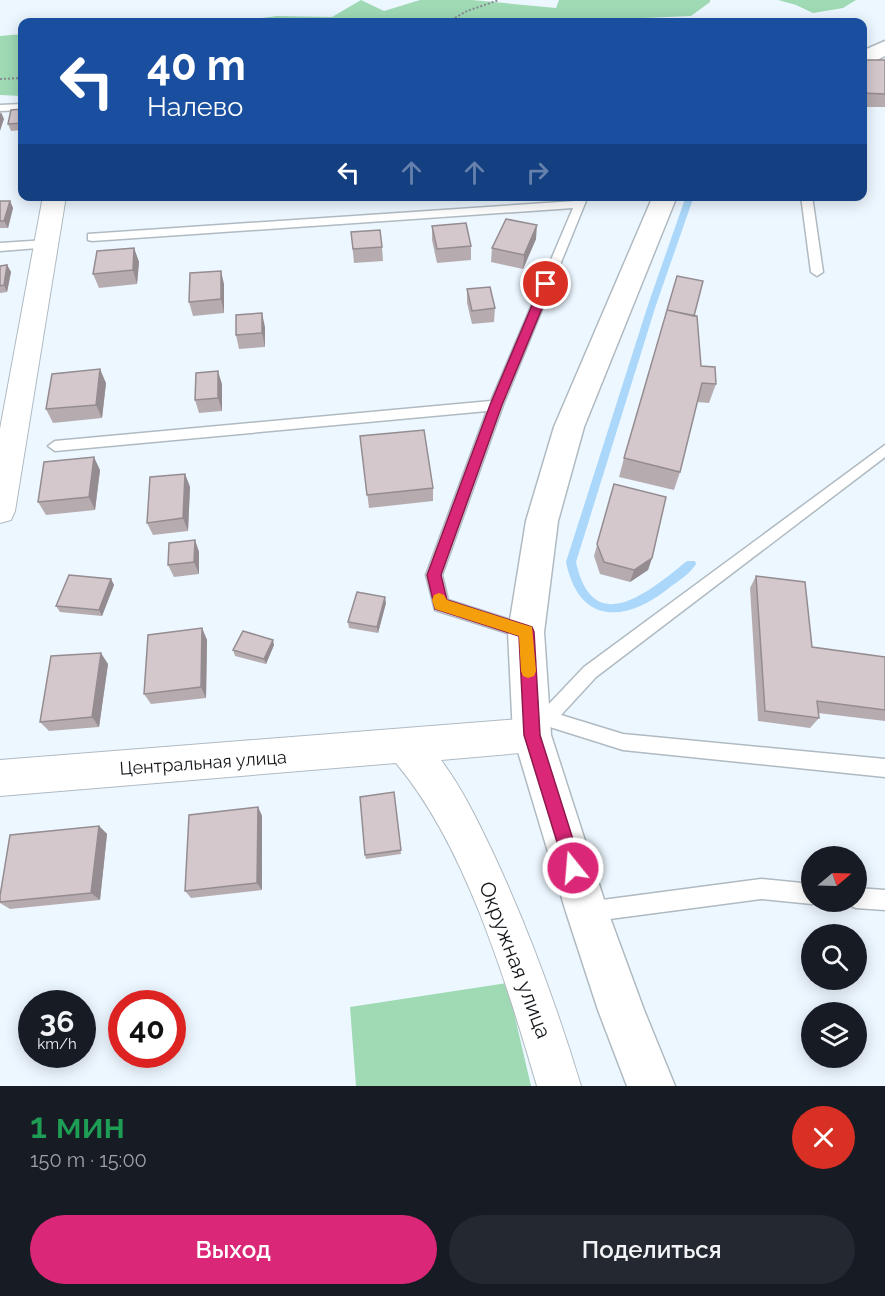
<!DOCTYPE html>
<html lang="ru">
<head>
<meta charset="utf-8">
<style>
  :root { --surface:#171b24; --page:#242831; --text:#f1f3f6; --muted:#9ea1a6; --accent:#db2777 }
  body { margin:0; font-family:Raleway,sans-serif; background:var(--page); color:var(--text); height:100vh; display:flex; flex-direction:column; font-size:22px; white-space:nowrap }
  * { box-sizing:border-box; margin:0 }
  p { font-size:20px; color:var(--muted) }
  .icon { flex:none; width:33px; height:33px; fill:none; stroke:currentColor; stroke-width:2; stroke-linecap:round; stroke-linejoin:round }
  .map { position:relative; height:1086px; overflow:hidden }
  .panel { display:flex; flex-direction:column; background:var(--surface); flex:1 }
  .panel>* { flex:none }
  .banner { position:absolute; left:18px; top:18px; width:849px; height:183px; border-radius:12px; box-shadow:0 3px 15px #0003; background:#1a4fa0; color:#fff; overflow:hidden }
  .needle { width:39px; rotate:71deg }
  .tools { position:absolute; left:801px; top:846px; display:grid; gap:12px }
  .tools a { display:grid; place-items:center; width:66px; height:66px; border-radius:50%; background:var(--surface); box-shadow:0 3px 15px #0003; font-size:30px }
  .speed { position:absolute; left:18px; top:990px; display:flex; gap:12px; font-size:30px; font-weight:700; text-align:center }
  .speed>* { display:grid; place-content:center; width:78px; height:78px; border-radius:50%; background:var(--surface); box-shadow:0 3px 15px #0003; line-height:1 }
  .speed small { font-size:15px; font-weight:400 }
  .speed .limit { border:9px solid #d22; background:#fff; color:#111 }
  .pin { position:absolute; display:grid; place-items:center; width:51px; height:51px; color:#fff; margin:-26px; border:3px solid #fff; border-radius:50%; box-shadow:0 2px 6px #0007 }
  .me { position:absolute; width:66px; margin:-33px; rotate:343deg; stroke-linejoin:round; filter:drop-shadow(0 0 4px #0008) }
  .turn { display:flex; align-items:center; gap:21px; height:126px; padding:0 30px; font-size:27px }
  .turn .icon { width:78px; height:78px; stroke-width:2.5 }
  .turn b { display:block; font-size:42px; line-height:51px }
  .lanes { display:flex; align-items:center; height:57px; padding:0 30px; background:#0003; justify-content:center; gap:30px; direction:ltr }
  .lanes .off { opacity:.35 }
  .round { display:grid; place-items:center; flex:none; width:63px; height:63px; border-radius:32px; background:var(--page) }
  .summary { display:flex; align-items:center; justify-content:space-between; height:102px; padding:0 30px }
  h1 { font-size:36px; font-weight:600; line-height:45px; color:#1e9e55 }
  .primary-button { display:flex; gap:12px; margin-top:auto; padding:12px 30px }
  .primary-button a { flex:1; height:69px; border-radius:36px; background:var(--accent); color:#fff; font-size:24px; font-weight:600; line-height:69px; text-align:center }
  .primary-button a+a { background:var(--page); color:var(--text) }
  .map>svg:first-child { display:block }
  .green { fill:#9fdab5 }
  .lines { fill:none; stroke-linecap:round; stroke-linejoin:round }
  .stream { fill:#aad7fa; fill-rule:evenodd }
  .lane-casing { stroke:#b0bac1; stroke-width:3 }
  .street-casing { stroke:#b0bac1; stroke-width:2 }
  .secondary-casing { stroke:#b0bac1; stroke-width:3 }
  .path { stroke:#858b91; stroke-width:2; stroke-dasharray:2 2; stroke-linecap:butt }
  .lane { fill:#fff; fill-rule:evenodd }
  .street { fill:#fff; fill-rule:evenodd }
  .secondary { fill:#fff; fill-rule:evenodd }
  .wall { fill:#b6acb0 }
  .shaded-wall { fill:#948c90 }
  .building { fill:#d4c8cd; stroke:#948c90; stroke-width:1.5 }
  .route { fill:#db2777; stroke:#8e194d; stroke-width:1.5 }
  .slow { fill:#f59e0b }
  .labels { text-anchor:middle; stroke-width:4.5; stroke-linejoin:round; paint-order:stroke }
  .street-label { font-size:18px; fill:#16191c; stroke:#fff }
  .near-street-label { font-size:21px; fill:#16191c; stroke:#fff }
</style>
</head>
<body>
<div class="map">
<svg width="885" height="1086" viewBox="0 0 885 1086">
  <rect width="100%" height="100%" fill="#edf7ff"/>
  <path class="green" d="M361,0L384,11L420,0H472L556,8L559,0H710V2L691,16L547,22H230L277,16L332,17Z
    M778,0H856L843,8L813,13L796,5Z
    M22,34V96L0,95V36Z
    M507,983L531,1086H356L350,1007Z"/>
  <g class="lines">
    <path class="stream" d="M686,196H694L656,305L576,562C593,641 651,590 687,561H695L696,564C690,574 678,581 669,588C625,623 579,625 566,562L648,305Z"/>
    <defs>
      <path id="lane" d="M22,104V110L0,111V105Z
        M577,196H588L503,405L442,575L448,600L532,627L534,632L532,637L526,639L435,610L426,575L487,411L55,451L48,446L55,441L491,401L573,208L92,241L88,240V234L575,201Z
        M801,196H812L823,272L817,276L811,272Z
        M47,240L51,241V247L0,251V243Z
        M885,445V457L596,677L561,715L623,734L885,759V777L623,750L550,727L542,736L536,738L530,736L527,730L530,724L584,667Z
        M761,879L812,884V902H817L812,904L761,899L587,922L580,919L577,912L580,905L587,902Z
        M856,888L885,890V910L856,908L849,905L848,902H856Z"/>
      <path id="street" d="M43,196H66L15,511L11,520L0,523V429Z
        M532,718L545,723L550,735L545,747L532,752L441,760C462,788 479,823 494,855C529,930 557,1007 581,1086H537C506,982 466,846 396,763L0,796V760Z"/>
      <path id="secondary" d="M885,41V56L875,61L862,63V51Z
        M653,196H677L584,427L558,521L544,632L551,735L608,912L644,1010L675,1086H627L598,1010L566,912L513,735L508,632L526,521L554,427Z"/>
    </defs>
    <use href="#lane" class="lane-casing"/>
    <use href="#street" class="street-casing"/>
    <use href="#secondary" class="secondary-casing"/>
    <path class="path" d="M448,22L467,11L499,0
      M0,79L22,78"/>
    <use href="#lane" class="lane"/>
    <use href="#street" class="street"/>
    <use href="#secondary" class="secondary"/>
  </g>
  <path class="wall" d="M862,60H885V107H862Z
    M22,109V130L11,131L8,124Z
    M0,201H10L13,208L8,228H0Z
    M432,226L471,246V260L437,263L432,240Z
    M351,232L382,247L383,261L354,263Z
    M536,239L523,269L491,262L492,248Z
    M134,248L139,262L137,284L99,288L93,274Z
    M7,265L11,272L7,292L0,293V266Z
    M224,284V313L193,316L189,302Z
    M467,289L495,308L494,322L472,324L467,303Z
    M694,316L701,366L716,384L709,403L697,402L680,472L674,490L619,477L624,458Z
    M265,327V347L239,349L236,335Z
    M106,383L102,418L53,423L46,409Z
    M222,384V411L199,413L195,400Z
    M360,436L433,488V501L369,508Z
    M100,470L95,510L46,515L38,502Z
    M185,474L190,487L188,531L153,535L147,523Z
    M614,484L652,558L648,570L630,582L600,574L594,556Z
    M195,540L199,552V574L174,577L168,565Z
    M756,576L812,647L885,657V721L818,713L819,718L810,728L758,721L750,588Z
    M111,579L114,585L102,616L60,612L56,606Z
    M386,603L378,633L349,628L348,622Z
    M202,628L207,640L206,698L151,704L144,694Z
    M274,645L266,664L235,656L233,650Z
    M108,664L99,727L49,731L40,722Z
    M394,792L401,854L366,859L365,855Z
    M258,807L262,816V890L191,898L185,891Z
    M99,826L107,834L100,900L10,909L0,903V896Z"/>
  <path class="shaded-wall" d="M1,112L4,119L0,131V114Z
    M10,201L13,208L8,228L4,221Z
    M537,225L536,239L523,269L524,255Z
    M134,248L139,262L137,284L133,270Z
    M7,265L11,272L7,292L4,285Z
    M221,271L224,284V313L221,299Z
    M262,313L265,327V347L262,333Z
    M100,369L106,383L102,418L96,405Z
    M218,371L222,384V411L218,398Z
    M94,457L100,470L95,510L89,497Z
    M185,474L190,487L188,531L183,518Z
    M195,540L199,552V574L194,562Z
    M652,558L648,570L630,582L634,570Z
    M111,579L114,585L102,616L99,610Z
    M385,597L386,603L378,633L377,627Z
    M202,628L207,640L206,698L201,687Z
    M273,640L274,645L266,664L264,659Z
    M101,653L108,664L99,727L92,717Z
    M258,807L262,816V890L257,883Z
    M99,826L107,834L100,900L91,893Z"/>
  <path class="building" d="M862,60H885V94L862,93Z
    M22,109V123L8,124L11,110Z
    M0,201H10L4,221H0Z
    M506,219L537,225L524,255L492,248Z
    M466,223L471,246L437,249L432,226Z
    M380,230L382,247L353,249L351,232Z
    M134,248L133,270L93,274L97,251Z
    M7,265L4,285L0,286V266Z
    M221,271V299L189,302L190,273Z
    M677,276L703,281L694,316L667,310Z
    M490,287L495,308L472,311L467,289Z
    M667,310L697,316L701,366L715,367L716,384L702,383L680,472L624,458Z
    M262,313V333L236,335V315Z
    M100,369L96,405L46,409L52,374Z
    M218,371V398L195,400L196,373Z
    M424,430L433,488L367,495L360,436Z
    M94,457L89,497L38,502L44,462Z
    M185,474L183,518L147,523L150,477Z
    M614,484L666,497L652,558L634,570L604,562L597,544Z
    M195,540L194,562L168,565L169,543Z
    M69,575L111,579L99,610L56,606Z
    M756,576L805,582L812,647L885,657V710L817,701L819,718L765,711Z
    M357,592L385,597L377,627L348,622Z
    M202,628L201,687L144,694L148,635Z
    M243,631L273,640L264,659L233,650Z
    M101,653L92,717L40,722L51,656Z
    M394,792L401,850L365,855L360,797Z
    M258,807L257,883L185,891L189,815Z
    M99,826L91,893L0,902V896L10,835Z"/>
  <path class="route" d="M546,281L552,284L502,405L441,575L447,600L526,625L532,627L534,632L540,735L582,868L580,874L573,876L567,874L565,868L524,735L519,636L435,609L427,575L490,405L541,284Z"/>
  <path class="slow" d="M439,593L444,595L447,600L532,627L536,671L534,676L528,678L523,676L521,671L519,636L435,609L432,600L434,595Z"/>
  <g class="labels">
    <g class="street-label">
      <text transform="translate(203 763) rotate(-4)" y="6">Центральная улица</text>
    </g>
    <g class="near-street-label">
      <text transform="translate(515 960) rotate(69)" y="7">Окружная улица</text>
    </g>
  </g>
</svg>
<div class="tools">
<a><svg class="needle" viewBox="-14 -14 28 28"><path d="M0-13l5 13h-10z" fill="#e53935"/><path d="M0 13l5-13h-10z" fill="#9ea1a6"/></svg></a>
<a><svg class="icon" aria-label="search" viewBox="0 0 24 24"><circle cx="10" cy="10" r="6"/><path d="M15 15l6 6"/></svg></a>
<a><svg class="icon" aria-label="layers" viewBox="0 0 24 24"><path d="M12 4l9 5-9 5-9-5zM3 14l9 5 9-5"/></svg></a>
</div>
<div class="speed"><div>36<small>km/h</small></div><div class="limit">40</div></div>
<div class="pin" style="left:546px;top:284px;background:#d93025"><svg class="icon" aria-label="arrive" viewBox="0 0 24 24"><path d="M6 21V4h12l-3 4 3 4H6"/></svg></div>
<svg class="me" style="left:573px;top:868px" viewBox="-20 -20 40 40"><circle r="17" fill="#db2777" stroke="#fff" stroke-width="3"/><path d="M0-11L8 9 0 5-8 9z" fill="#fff"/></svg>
<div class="banner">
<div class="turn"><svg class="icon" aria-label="left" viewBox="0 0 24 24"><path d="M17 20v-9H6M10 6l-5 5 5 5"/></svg><div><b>40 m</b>Налево</div></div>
<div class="lanes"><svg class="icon" aria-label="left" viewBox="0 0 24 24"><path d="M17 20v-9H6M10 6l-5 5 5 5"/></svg><svg class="icon off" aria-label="ahead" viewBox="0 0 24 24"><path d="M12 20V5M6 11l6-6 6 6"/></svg><svg class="icon off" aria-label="ahead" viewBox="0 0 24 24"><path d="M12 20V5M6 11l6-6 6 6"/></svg><svg class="icon off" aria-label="right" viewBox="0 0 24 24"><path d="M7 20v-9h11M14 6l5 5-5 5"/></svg></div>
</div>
</div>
<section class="panel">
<div class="summary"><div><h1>1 мин</h1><p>150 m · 15:00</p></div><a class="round" style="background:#d93025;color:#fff"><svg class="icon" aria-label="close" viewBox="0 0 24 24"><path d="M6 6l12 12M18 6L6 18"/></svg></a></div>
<div class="primary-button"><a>Выход</a><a>Поделиться</a></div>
</section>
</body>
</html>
